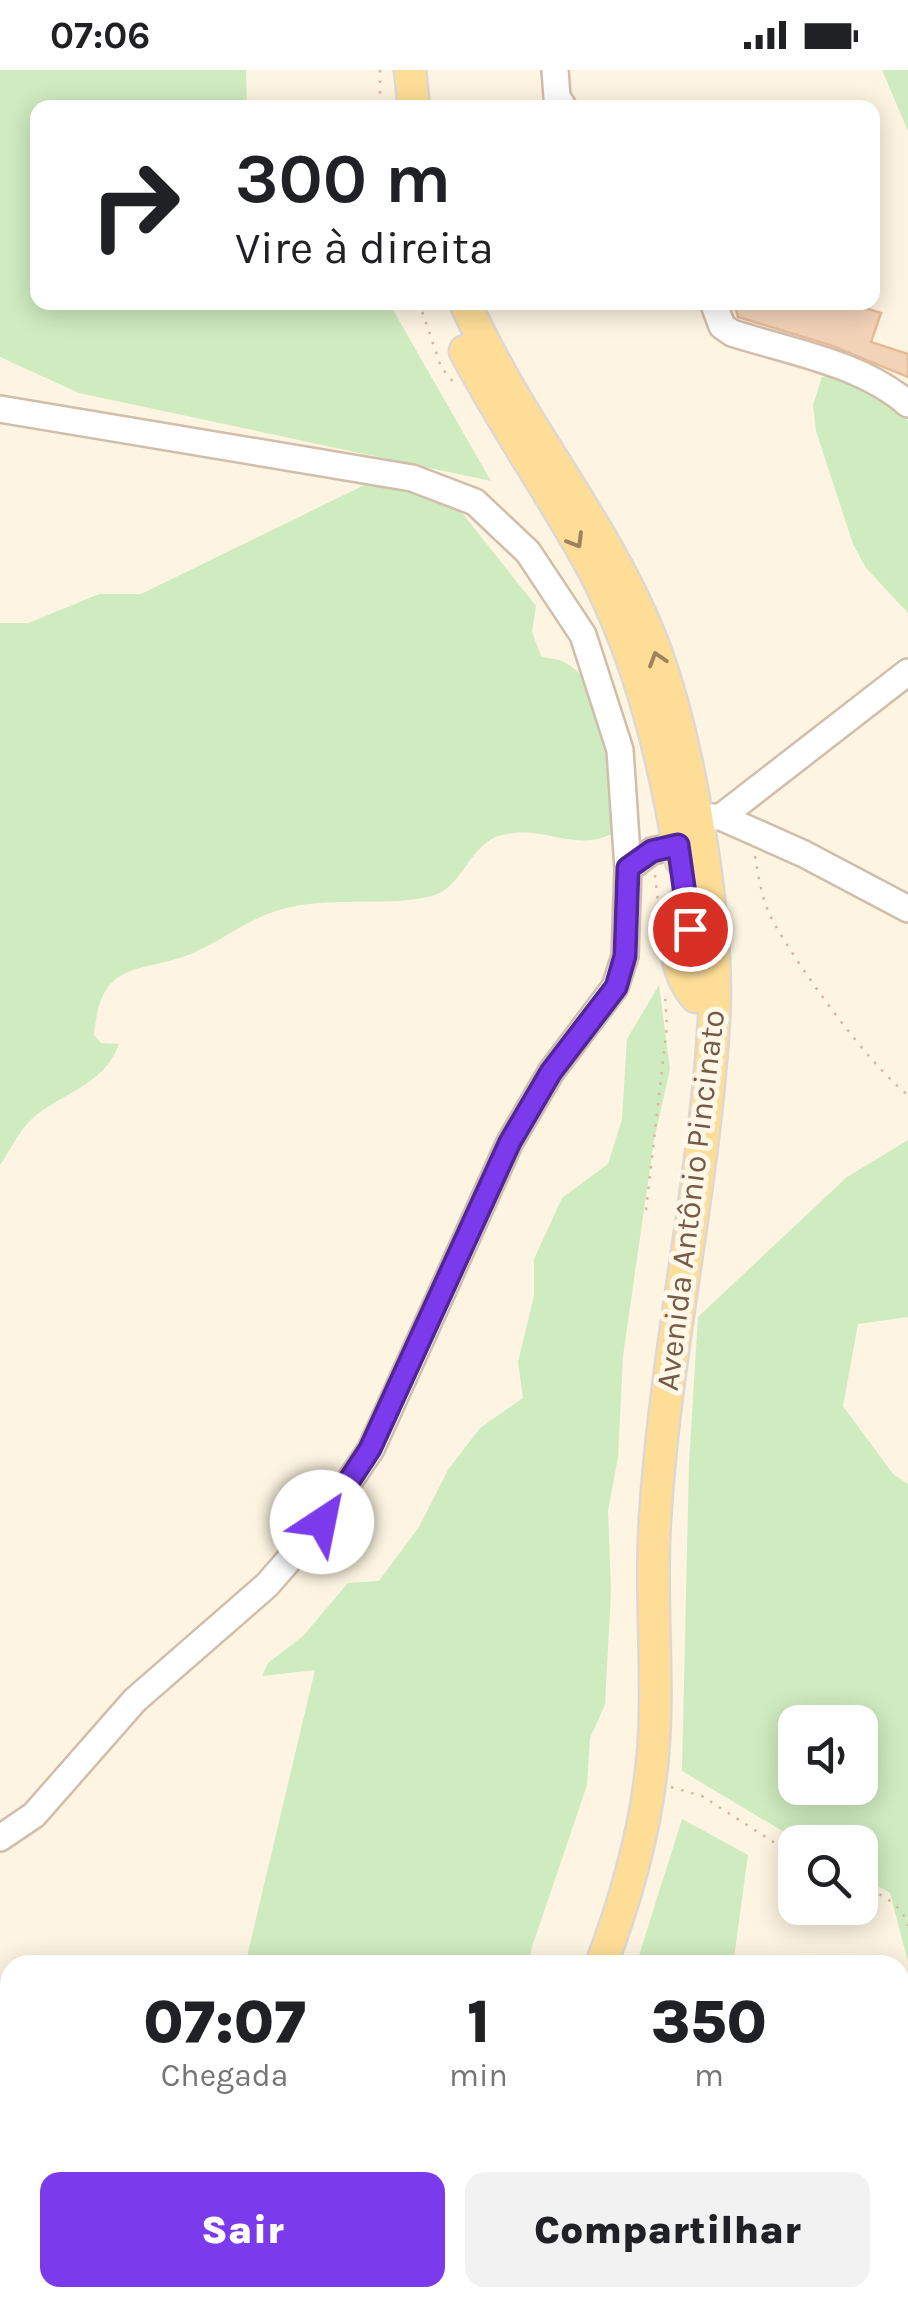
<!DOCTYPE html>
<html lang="pt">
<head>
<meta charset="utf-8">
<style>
  :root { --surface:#fff; --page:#f2f2f2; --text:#202124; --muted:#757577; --accent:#7c3aed }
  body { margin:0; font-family:Karla,sans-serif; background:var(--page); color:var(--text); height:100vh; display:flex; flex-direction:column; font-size:38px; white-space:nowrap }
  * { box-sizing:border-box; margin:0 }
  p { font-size:32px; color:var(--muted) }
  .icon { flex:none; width:55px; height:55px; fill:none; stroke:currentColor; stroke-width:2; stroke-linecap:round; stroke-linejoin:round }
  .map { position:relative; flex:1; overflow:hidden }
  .details { position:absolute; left:0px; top:1885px; width:910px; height:352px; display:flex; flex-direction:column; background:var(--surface); border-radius:30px 30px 0 0; box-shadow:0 5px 25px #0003 }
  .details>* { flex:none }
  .top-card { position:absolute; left:30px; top:30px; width:850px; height:210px; border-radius:20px; box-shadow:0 5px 25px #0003; background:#fff; color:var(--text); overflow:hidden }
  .fabs { position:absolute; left:778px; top:1635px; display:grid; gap:20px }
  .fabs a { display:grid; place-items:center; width:100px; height:100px; border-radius:20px; background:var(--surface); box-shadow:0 5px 25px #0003; font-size:50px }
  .pin { position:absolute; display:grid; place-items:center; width:85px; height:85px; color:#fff; margin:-42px; border:5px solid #fff; border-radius:50%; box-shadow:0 2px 10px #0007 }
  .me { position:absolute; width:110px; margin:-55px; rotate:34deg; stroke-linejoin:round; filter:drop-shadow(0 0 8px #0008) }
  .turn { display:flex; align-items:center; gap:35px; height:210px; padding:0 40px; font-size:45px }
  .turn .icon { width:130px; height:130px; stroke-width:2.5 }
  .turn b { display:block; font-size:70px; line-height:85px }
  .eta { display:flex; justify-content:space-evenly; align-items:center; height:170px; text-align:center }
  .eta b { font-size:60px; font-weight:800; line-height:70px }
  .primary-button { display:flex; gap:20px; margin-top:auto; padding:20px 40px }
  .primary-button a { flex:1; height:115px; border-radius:20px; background:var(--accent); color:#fff; font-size:40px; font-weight:800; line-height:115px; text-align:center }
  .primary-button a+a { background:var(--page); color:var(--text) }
  .status { display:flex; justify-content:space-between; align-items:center; height:70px; padding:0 50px; background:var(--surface); direction:ltr }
  .status svg { height:28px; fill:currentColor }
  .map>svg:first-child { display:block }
  .green { fill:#cfebc0; fill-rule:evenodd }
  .building { fill:#f3d3b8; stroke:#e6ba98; stroke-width:2.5 }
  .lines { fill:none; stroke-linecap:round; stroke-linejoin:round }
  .minor-casing { stroke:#d0beab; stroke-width:30 }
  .major-casing { stroke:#ded7d3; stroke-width:35 }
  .path { stroke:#d8b69b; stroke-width:2.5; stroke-dasharray:2.5 8; stroke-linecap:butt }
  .minor { stroke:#fff; stroke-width:25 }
  .major { stroke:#fede97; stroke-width:30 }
  .oneway { stroke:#9e825f }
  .route-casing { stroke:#51269a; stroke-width:25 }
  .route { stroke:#7c3aed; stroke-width:18 }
  .labels { text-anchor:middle; stroke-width:10; stroke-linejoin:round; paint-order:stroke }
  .street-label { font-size:32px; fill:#755a47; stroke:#fff7e8 }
</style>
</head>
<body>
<div class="status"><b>07:06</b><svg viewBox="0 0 49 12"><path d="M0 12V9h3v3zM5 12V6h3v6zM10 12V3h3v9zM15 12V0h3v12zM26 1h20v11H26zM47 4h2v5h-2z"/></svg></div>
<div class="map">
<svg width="908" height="2236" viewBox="0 0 908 2236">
  <rect width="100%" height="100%" fill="#fdf4e1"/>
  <path class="green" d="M0,0H246L247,37L38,38V232L389,233L491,411L79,323L0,287Z
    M882,0H908V61Z
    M828,306L869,322L908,351V543L866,498L853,474L816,361L813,335L822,307Z
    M385,405L459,439L536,536L532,562L541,586C548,589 557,588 564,592C619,622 614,707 619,760C576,786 548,754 502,765C467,774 464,820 428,827C379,837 325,825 276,841C247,850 221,871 193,883C139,905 101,887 94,965L101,973L119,974C103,1019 55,1023 26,1055C16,1067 9,1082 0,1095V553H29L99,524H141Z
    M659,915L670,999L654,1070L623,1286L618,1387L608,1441L611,1520L605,1635L590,1668L587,1715L531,1880L530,1895H245L315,1600L262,1606L268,1593L303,1566L348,1513L379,1511L419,1457L448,1400L480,1358L523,1328L518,1292L534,1226V1189L562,1128L608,1094L622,1049L627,969Z
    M908,1070V1247L858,1254L843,1336L893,1404L908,1414V1892L890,1823L860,1806V1772H801L682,1701L689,1394L698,1247L847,1107ZM795,1652H860V1718H795Z
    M682,1749L748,1785L733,1895H636Z
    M908,2089V2236H775L777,2228H900V2091Z
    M294,2228H388V2236H304Z
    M484,2228H690L689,2235L698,2236H480Z"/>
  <path class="building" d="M734,232H847L881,243L871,272L908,284V307L830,275L738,247Z"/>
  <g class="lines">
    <defs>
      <path id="minor" d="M555,0L557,27L564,38
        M713,232L722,256L732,263C791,282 861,293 908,334
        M0,339L412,408L475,432L528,482L583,565L620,680L628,799
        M710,747H721L804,784L908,839
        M721,747L908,602
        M0,1768L34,1745L135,1630L267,1515L322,1452L371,1379L510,1072L551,1002L615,917L625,886L628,799L652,781L679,775"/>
      <path id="major" d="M410,0L414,38
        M465,232C517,352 606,452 653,574C689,669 720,849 714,950C704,1118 665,1283 655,1450C649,1537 662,1624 650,1711C642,1773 623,1837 601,1895
        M465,281C504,356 553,425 593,499C641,591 664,690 681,791
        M687,825C670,856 673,900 696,927
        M426,2236L430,2228"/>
    </defs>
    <use href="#minor" class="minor-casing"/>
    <use href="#major" class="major-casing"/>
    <path class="path" d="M380,0V38
      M419,232L441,297L454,313
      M755,786C759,809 762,832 774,853C800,899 867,993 908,1025
      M655,805L658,832
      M646,1140L667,956L665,925
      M671,1717L702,1726L795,1786
      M860,1816C879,1823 903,1834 908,1856"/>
    <use href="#minor" class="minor"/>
    <use href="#major" class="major"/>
  </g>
  <defs><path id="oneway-chevron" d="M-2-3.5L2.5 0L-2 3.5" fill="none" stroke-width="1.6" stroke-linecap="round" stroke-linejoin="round" transform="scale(2.5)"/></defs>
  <g class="oneway">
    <use href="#oneway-chevron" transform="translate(576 471) rotate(59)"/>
    <use href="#oneway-chevron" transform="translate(657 589) rotate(-107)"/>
  </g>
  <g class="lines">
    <defs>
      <path id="route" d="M322,1452L370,1379L510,1072L551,1002L616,917L625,886L628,798L652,781L678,775L690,859"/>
    </defs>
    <use href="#route" class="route-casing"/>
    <use href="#route" class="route"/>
  </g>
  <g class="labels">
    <g class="street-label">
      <text transform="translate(690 1130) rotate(-83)" y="11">Avenida Antônio Pincinato</text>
    </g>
  </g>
</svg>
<div class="fabs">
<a><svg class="icon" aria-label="sound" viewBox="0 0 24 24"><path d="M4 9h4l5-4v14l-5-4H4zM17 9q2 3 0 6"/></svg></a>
<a><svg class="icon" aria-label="search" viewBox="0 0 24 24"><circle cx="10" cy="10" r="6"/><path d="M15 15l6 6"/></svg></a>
</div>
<div class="pin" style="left:690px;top:859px;background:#d93025"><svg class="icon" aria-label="arrive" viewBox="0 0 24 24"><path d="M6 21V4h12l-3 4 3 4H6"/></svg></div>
<svg class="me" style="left:322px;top:1452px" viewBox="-20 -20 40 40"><circle r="19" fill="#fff"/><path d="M0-13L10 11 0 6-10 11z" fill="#7c3aed"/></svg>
<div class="top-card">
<div class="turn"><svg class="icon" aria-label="right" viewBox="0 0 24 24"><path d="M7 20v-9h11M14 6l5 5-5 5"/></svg><div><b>300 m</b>Vire à direita</div></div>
</div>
<section class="details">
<div class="eta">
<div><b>07:07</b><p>Chegada</p></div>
<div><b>1</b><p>min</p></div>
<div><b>350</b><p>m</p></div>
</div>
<div class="primary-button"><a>Sair</a><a>Compartilhar</a></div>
</section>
</div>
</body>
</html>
